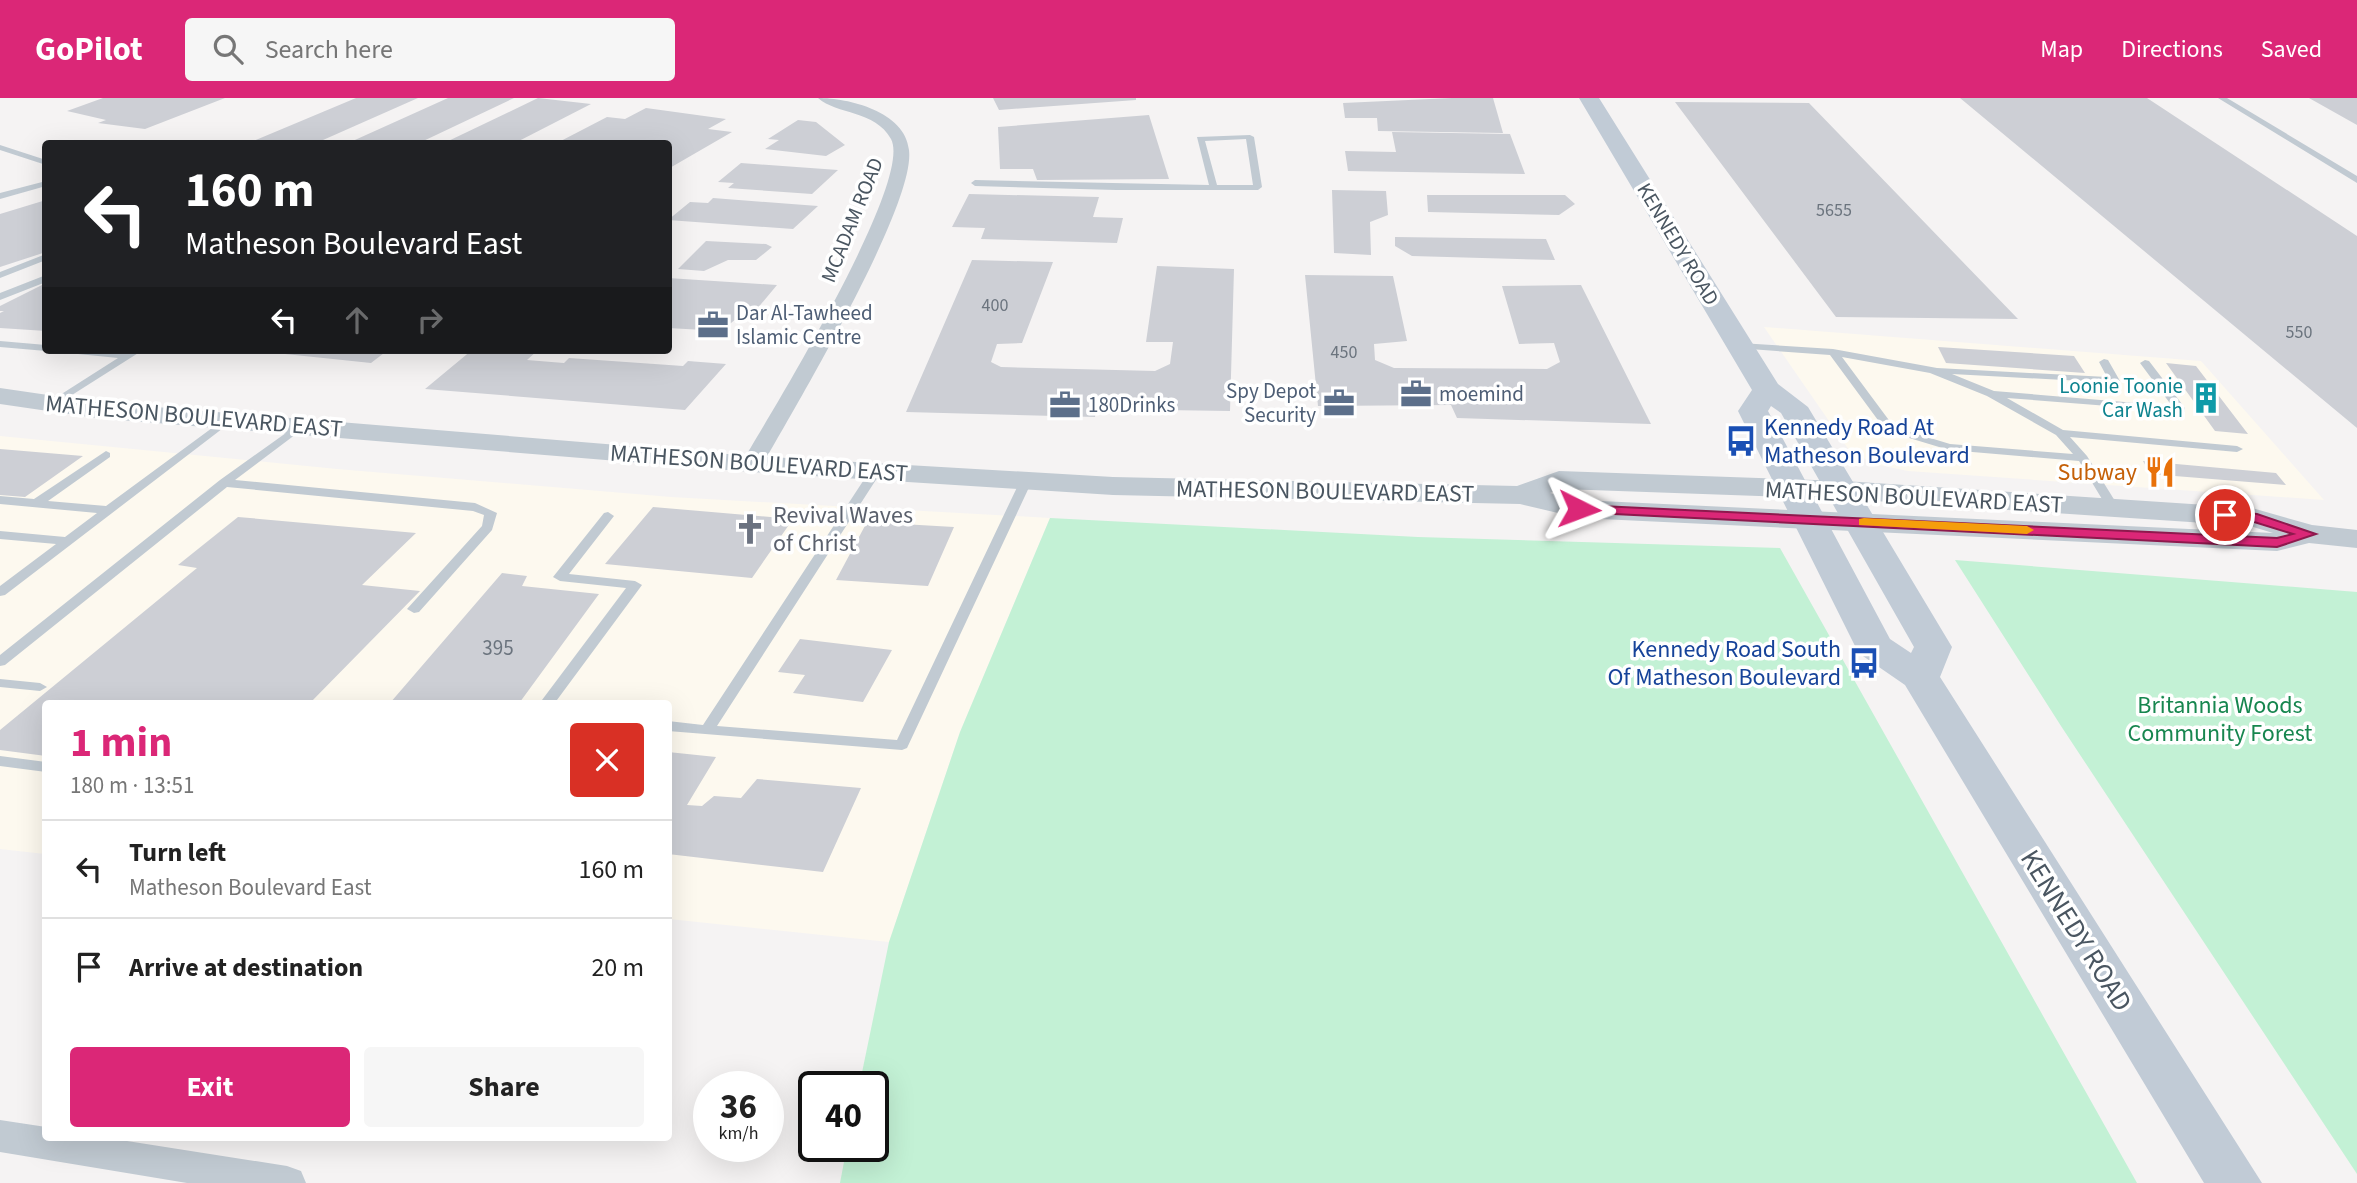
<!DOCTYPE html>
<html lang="en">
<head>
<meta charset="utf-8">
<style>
  :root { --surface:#fff; --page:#f6f6f6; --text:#222; --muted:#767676; --line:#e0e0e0; --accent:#db2777 }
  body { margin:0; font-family:"Source Sans 3",sans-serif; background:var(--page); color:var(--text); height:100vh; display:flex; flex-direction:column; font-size:26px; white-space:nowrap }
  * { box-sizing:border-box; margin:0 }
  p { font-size:23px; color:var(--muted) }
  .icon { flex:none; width:38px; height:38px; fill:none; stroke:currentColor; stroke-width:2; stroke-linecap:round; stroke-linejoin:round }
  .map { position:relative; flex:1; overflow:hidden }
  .details { position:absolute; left:42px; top:602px; width:630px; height:441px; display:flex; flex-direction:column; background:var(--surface); border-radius:7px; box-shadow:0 7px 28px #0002 }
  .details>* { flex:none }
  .guide { position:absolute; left:42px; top:42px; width:630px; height:214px; border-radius:7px; box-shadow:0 7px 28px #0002; background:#202124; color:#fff; overflow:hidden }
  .speed { position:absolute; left:693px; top:973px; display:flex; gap:14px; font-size:35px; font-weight:700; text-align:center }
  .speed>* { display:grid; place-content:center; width:91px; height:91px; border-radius:50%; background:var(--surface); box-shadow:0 7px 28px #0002; line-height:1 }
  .speed small { font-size:18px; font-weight:400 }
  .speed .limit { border:4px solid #111; border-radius:10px; background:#fff; color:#111 }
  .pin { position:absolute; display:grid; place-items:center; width:60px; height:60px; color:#fff; margin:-30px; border:4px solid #fff; border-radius:50%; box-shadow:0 2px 7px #0007 }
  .me { position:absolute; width:77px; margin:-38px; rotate:93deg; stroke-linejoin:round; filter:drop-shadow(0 0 5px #0008) }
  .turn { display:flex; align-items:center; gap:24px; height:147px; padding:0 28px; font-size:32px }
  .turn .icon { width:91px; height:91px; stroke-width:2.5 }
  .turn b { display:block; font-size:49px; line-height:60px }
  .lanes { display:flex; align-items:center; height:66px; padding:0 28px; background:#0003; justify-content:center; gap:35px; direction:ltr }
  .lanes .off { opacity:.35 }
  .round { display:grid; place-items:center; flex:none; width:74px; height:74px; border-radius:7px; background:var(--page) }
  .summary { display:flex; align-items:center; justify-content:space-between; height:119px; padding:0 28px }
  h1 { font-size:42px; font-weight:700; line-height:52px; color:var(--accent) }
  .primary-button { display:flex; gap:14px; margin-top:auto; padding:14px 28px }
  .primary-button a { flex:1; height:80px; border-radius:7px; background:var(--accent); color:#fff; font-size:28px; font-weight:700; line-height:80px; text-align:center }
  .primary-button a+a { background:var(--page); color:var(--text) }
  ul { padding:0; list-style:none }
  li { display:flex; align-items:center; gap:21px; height:98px; padding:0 28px; border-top:2px solid var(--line) }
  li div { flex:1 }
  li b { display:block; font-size:26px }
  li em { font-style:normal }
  header { display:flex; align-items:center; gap:42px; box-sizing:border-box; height:98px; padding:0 35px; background:var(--accent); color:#fff }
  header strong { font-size:33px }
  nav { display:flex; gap:38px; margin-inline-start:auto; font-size:24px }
  .search { width:490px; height:63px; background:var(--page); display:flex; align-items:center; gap:18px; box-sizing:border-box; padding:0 24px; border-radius:7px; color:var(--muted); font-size:26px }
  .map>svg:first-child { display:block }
  .commercial { fill:#fdf9ef }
  .green { fill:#c3f1d5 }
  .building { fill:#cdcfd5 }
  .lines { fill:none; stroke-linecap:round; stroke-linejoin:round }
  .service { fill:#c1cad2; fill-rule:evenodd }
  .minor { fill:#c1cad2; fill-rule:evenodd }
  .tertiary { fill:#c1cad2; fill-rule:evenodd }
  .secondary { fill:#c1cbd6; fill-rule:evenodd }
  .route { fill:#db2777; stroke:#8e194d; stroke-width:2 }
  .slow { fill:#f59e0b }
  .labels { text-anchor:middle; stroke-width:7; stroke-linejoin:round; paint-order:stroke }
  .far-number-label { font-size:18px; fill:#6b747e }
  .far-street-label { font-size:21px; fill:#4a5661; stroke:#fff }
  .far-service-label { font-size:21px; fill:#4e5e75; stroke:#fff; text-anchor:start }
  .far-culture-label { font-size:21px; fill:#0d838f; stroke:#fff; text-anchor:end }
  .number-label { font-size:21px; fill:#6b747e }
  .street-label { font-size:24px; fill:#4a5661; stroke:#fff }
  .transit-label { font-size:24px; fill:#164399; stroke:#fff; text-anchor:start }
  .food-label { font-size:24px; fill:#c56008; stroke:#fff; text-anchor:end }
  .worship-label { font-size:24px; fill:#5b616d; stroke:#fff; text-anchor:start }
  .park-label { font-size:24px; fill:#17864f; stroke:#fff }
  .near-street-label { font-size:28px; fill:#4a5661; stroke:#fff }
</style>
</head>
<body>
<header>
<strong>GoPilot</strong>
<div class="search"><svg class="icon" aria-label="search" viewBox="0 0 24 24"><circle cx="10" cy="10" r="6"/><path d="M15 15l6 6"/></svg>Search here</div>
<nav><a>Map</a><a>Directions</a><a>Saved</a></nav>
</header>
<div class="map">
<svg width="2357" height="1085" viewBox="0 0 2357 1085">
  <rect width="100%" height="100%" fill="#f5f3f3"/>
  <path class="commercial" d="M1764,229L2201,263L2324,402L1908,373L1874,366L1849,352Z
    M0,338L337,371L671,399L1050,420L960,634L889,844L669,821L668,606H46L45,756L0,751Z"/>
  <path class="green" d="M1050,420L1418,439L1780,450L2137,1085H840L847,1048H873V989H859L889,844L960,634Z
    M1955,462L2357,494V1076L2061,628Z"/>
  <path class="building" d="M103,0H225L145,31L98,25L106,22L67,13Z
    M356,0H418L314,46L251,44Z
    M448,0H514L417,46H346Z
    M538,0L591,6L513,46H442Z
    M993,0H1136V2L999,12Z
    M1452,0H1493L1503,35L1378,33L1377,20H1345L1343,5Z
    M1960,0H2147L2357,138V330Z
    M2309,0H2357V27Z
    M1675,4L1809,5L2018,221L1836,219Z
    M646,10L726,21L708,31L732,34L668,71V46H555L607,19L625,21Z
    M1149,17L1169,81L1037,82L1033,71H1000L998,29Z
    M798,22L816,24L845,47L826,58L765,51L779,42L768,41Z
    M1392,34L1510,36L1525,76L1348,73L1345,53L1396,54Z
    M741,65L838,72L812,96L728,90L734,85L718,84Z
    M1332,92L1386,93L1388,117L1370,124L1371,157L1334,155Z
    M969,96L1099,99L1093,119L1123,120L1117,145L981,141L985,130L952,129Z
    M1427,97H1565L1575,106L1559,117L1428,114Z
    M713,100L818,108L793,131L668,122L690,104L708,105Z
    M46,102V154L0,169V116Z
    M1395,139L1546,141L1555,162L1412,158L1395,148Z
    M706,143L766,146L772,149L756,162H728L704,173L678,171Z
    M972,162L1053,164L1022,245L997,246L991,264L1001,269L1155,273L1170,266L1173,244H1146L1157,168L1234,171L1230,313L1096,311L1095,319L906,314Z
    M1305,177L1393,178L1407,243L1374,246L1375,262L1394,270L1547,271L1560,264L1554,245L1519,246L1502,188L1581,187L1651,326L1457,320L1451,307L1318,308Z
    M668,180L777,187L751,218L741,217L721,233L668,230Z
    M46,185V233L0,230V215L4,213H0V208Z
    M1938,249L2074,258L2085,275L1946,265Z
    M248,252H388L371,265Z
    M472,252H538L527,262L564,265L569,260L683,268L688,263L726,266L685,312L425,291Z
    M2166,265L2196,268L2248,336L2215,333Z
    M0,351L83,358L25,399L0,397Z
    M2143,363L2276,375L2286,387L2150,376Z
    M653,409L793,421L752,480L605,466Z
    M238,419L416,435L362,487L420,493L309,606H46V658L0,652V632L197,470L178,467Z
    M867,424L954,429L928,488L836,482Z
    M502,475L527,478L522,488L599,496L520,604L390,605Z
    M800,541L892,552L863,604L793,595L805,577L778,574Z
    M668,654L716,659L687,707L702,708L714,698L741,700L757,681L861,690L823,774L668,756Z"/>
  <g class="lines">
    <path class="service" d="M2218,0H2227L2357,78V85Z
      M1250,37L1254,39L1262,89L1258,92H1116L975,88L971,85L975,82L1209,87L1197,39ZM1246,41L1253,87H1217L1205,43Z
      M0,47L46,62V67L0,52Z
      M46,83V88L0,101V95Z
      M46,156V162L0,180V174Z
      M46,177V184L0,202V195Z
      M0,243L46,247V252H50L46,253L0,249Z
      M1740,245L1833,251L1937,270L2107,279L2099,264L2104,261L2108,262L2120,283L2119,285L1952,276L1994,293L2172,308L2140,265L2145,262L2149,263L2185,310V314L2007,300L2063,332L2237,348L2243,351L2237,354L2070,339L2087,358L2120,411L2114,415L2108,411L2079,363L1949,352L1886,333L1830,257L1736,250V246ZM1842,259L1930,275L1987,298L2056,337L2073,356L1950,346L1894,329Z
      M63,252L127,255L131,252H143L53,309L49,308V304L118,260L68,255Z
      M227,319L231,320V324L5,497L0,498V488L56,446L0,441V433L65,439L97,415L0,406V398L34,401L106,353L110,355V359L48,403L106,408Z
      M300,325L306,328L304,330L235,382L475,405L497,415L492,432L419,514L414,515L407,511L482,428L484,417L473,413L227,389L5,567L0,568V557L220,382Z
      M875,370L881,374L717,628L897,642L1020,383L1026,379L1030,380L1032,383L907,650L902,652L668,633V623L703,627L869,374Z
      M608,414L614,418L569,476L635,483L642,487L554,606H539L626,490L560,483L553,479L604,415Z
      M0,581L40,585L47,589L40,593L0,589Z
      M0,658L46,664V674L0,668Z"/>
    <path class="minor" d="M818,0C848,0 905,13 909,52C916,107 795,309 763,366L752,373L741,366C769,318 914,84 891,41C875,12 837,17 818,0Z
      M0,1022L46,1029V1040H108L287,1068L301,1073L306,1085H187L0,1054Z"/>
    <path class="tertiary" d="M0,290L96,304L752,358L1113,379L1517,388L1559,373L1844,383L2252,410L2312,427L2357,432V450L2309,445L2277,453L1579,420L1520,406L1113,397L752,374L96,320L0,306ZM1562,391L1844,401L2250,428L2273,435L1579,402L1550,395Z"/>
    <path class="secondary" d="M1579,0H1599L1778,286L1808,309L1952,549L1940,579L2262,1085H2204L1905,587L1860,556L1855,548L1738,313L1752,292ZM1771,308L1781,315L1914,549L1911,555L1890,541L1768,313Z"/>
  </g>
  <path class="route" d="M1579,407L2277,440L2293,436L2251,423L2220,420V414L2225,413L2257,416L2316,436L2277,449L1574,414L1572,411Z"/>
  <path class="slow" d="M1864,420L2027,428L2034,432L2027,436L1859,427V421Z"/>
  <defs>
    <symbol id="office-bare" viewBox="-9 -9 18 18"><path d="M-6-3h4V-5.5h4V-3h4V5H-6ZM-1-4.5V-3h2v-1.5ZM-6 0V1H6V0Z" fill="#5c6f8a" stroke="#fff" stroke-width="2.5" paint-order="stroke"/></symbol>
    <symbol id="building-bare" viewBox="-9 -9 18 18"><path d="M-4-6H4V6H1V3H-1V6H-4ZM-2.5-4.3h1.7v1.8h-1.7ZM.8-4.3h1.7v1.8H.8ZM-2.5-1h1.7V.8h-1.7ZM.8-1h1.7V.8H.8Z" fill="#0f9aa8" stroke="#fff" stroke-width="2.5" paint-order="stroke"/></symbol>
    <symbol id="bus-bare" viewBox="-9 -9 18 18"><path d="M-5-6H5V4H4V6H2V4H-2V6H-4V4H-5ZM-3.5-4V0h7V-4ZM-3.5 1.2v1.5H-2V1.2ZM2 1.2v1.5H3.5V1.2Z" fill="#1a4fb4" stroke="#fff" stroke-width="2.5" paint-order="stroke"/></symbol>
    <symbol id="restaurant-bare" viewBox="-9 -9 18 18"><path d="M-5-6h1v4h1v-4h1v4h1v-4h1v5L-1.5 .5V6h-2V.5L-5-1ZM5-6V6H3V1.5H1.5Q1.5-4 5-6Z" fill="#e8710a" stroke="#fff" stroke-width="2.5" paint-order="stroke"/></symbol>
    <symbol id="church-bare" viewBox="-9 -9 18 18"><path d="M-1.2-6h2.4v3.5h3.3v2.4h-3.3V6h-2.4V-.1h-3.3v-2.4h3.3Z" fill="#6b7280" stroke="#fff" stroke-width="2.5" paint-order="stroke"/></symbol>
  </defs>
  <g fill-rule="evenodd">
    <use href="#office-bare" x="691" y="205" width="44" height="44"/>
    <use href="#office-bare" x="1394" y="274" width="44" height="44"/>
    <use href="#building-bare" x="2184" y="278" width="44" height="44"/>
    <use href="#office-bare" x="1317" y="283" width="44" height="44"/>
    <use href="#office-bare" x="1043" y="285" width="44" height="44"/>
    <use href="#bus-bare" x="1719" y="321" width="44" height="44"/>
    <use href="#restaurant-bare" x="2138" y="352" width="44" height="44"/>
    <use href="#church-bare" x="728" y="409" width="44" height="44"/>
    <use href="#bus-bare" x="1842" y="543" width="44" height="44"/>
  </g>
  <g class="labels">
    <g class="far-number-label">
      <text x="1834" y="118">5655</text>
      <text x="995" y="213">400</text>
      <text x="2299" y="240">550</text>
      <text x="1344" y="260">450</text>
    </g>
    <g class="far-street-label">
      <text transform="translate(852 122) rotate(-68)" y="7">MCADAM ROAD</text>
      <text transform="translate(1678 146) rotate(59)" y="7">KENNEDY ROAD</text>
    </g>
    <g class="far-service-label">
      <text x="736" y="222">Dar Al-Tawheed<tspan x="736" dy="24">Islamic Centre</tspan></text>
      <text x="1316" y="300" text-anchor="end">Spy Depot<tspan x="1316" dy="24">Security</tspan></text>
      <text x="1439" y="303">moemind</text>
      <text x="1088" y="314">180Drinks</text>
    </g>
    <g class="far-culture-label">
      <text x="2183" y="295">Loonie Toonie<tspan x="2183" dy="24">Car Wash</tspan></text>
    </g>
    <g class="number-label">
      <text x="498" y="557">395</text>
    </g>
    <g class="street-label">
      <text transform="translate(194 318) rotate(5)" y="8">MATHESON BOULEVARD EAST</text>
      <text transform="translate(759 365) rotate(4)" y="8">MATHESON BOULEVARD EAST</text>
      <text transform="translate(1325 393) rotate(1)" y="8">MATHESON BOULEVARD EAST</text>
      <text transform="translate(1914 399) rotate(3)" y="8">MATHESON BOULEVARD EAST</text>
    </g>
    <g class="transit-label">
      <text x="1764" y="337">Kennedy Road At<tspan x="1764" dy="28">Matheson Boulevard</tspan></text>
      <text x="1841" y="559" text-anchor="end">Kennedy Road South<tspan x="1841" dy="28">Of Matheson Boulevard</tspan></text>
    </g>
    <g class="food-label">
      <text x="2137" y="382">Subway</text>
    </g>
    <g class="worship-label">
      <text x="773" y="425">Revival Waves<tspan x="773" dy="28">of Christ</tspan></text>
    </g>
    <g class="park-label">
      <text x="2220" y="615">Britannia Woods<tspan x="2220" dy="28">Community Forest</tspan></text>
    </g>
    <g class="near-street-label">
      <text transform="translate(2077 832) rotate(58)" y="10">KENNEDY ROAD</text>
    </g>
  </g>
</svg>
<div class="speed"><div>36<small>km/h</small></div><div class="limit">40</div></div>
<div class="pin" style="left:2225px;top:417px;background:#d93025"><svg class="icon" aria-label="arrive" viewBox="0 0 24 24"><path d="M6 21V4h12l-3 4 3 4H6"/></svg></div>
<svg class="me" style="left:1579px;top:411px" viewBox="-20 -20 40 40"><path d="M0-17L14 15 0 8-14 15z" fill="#db2777" stroke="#fff" stroke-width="4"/></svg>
<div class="guide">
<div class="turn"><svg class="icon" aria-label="left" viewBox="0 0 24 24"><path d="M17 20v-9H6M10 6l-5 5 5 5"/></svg><div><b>160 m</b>Matheson Boulevard East</div></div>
<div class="lanes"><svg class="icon" aria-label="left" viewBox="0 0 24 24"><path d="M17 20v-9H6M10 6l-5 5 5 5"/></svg><svg class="icon off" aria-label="ahead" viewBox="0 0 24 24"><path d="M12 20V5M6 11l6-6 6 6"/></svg><svg class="icon off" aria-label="right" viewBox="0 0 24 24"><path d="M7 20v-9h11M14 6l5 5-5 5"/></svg></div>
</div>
<section class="details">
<div class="summary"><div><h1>1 min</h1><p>180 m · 13:51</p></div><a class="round" style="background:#d93025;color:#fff"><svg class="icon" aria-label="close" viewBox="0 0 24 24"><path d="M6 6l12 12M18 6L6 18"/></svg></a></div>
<ul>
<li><svg class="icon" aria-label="left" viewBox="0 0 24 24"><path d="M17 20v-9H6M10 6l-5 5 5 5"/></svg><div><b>Turn left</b><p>Matheson Boulevard East</p></div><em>160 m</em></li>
<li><svg class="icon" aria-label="arrive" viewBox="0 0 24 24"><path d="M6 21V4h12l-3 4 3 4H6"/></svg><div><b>Arrive at destination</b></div><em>20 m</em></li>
</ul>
<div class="primary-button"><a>Exit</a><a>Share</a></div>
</section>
</div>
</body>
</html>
